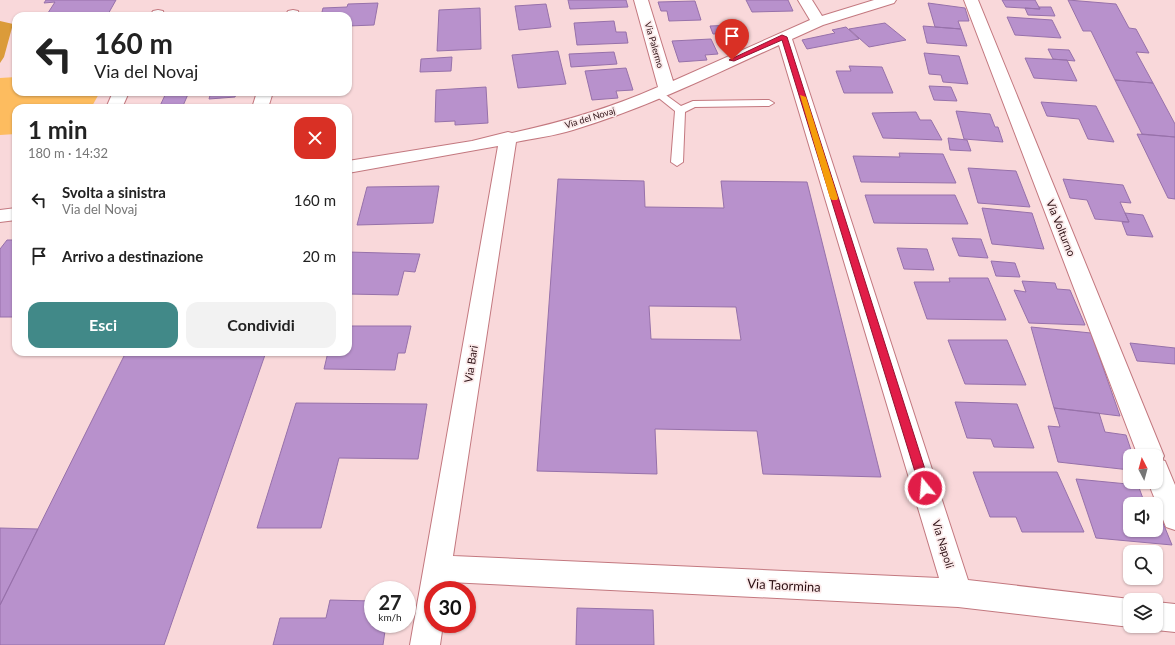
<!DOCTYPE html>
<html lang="it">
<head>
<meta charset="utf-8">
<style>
  :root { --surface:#fff; --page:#f2f2f2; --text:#222; --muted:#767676; --accent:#418988 }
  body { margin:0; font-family:Lato,sans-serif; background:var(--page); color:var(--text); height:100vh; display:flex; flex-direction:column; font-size:15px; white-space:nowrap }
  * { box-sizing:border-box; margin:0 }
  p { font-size:13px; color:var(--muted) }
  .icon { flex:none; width:22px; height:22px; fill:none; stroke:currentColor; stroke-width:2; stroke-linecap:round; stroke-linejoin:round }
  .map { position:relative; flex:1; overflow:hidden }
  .sheet { position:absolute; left:12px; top:104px; width:340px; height:252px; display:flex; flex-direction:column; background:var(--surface); border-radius:12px; box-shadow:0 1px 3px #0004 }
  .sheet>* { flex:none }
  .banner { position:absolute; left:12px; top:12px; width:340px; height:84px; border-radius:12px; box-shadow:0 1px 3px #0004; background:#fff; color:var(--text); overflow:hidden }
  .needle { width:26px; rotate:354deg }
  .fabs { position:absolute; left:1123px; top:449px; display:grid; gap:8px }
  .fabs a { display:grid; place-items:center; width:40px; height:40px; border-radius:8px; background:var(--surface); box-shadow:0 1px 3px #0004; font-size:20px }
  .speed { position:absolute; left:364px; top:581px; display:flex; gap:8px; font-size:20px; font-weight:700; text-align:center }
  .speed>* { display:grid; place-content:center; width:52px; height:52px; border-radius:50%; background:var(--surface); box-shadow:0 1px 3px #0004; line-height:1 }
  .speed small { font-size:10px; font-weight:400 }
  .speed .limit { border:6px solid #d22; background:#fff; color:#111 }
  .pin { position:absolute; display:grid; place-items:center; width:34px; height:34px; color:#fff; margin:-41px -17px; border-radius:50% 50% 50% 0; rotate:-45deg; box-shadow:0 0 4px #0007 }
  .pin .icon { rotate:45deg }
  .me { position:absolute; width:44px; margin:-22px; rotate:343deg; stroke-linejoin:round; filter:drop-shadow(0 0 3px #0008) }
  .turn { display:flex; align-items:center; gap:14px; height:84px; padding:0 16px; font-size:18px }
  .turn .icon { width:52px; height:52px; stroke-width:2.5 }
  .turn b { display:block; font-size:28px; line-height:34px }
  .round { display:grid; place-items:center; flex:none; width:42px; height:42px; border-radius:12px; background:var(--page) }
  .head { display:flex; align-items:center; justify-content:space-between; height:68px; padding:0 16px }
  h1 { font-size:24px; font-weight:700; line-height:30px }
  .action { display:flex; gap:8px; margin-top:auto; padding:8px 16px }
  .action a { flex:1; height:46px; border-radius:12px; background:var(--accent); color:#fff; font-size:16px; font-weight:700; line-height:46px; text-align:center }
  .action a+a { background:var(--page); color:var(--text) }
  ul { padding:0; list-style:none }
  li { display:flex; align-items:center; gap:12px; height:56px; padding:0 16px }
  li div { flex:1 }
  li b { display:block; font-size:15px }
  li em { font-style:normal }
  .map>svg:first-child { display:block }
  .green { fill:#fdbc5f }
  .forest { fill:#db9b39 }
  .building { fill:#b891cc; stroke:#9771aa; fill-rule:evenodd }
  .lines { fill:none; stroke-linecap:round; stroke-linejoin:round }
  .lane-casing { stroke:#c3787f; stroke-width:2 }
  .street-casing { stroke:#c3787f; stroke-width:2 }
  .lane { fill:#fff; fill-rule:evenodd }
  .street { fill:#fff; fill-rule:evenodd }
  .route { fill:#e11d48; stroke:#92132f }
  .slow { fill:#f59e0b }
  .labels { text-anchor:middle; stroke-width:3.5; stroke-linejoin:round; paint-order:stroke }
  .far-street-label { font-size:9px; fill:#2c0f13; stroke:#fbeaea }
  .street-label { font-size:11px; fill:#2c0f13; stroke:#fbeaea }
  .near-street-label { font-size:13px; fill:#2c0f13; stroke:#fbeaea }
</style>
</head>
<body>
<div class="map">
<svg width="1175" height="645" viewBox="0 0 1175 645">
  <rect width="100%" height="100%" fill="#f9d8da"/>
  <path class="green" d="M16,77V92H100L91,108H16V134L0,135V78Z"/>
  <path class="forest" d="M0,21L13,24L4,57L0,63Z"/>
  <path class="building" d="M46,0H116L107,16H46L55,2L44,3Z
    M568,0H626L628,7L570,9Z
    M746,0H788L793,11L752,12Z
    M1002,0H1035L1040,9L1006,7Z
    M1068,0L1116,4L1129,28L1136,29L1149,53L1136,52L1153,83L1115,80L1091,31H1083Z
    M695,1L701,20L669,21L667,11H661L658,2Z
    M378,3L374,25L348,26V16H321L323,8L347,7L348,4Z
    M928,3L965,8L969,21H958L961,29L935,27Z
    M546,4L551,27L519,30L515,6Z
    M1039,7H1051L1055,16L1028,15L1025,8L1040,9Z
    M480,8L481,49L437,51L439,10Z
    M1007,17L1052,20L1061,38L1015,35Z
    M614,21L616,32H626L628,43L577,45L574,23Z
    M885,23L906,40L869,47L849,29Z
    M734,25L737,33L713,34L710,26Z
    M923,26L961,29L967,46L927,43Z
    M846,27L859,39L807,49L802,40L835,33L832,30Z
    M711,39L718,54L705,55L707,60L679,62L672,41Z
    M1048,49L1069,50L1075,61L1053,59Z
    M558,51L566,84L518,88L512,55Z
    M614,52L617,64L571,67L569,54Z
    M924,53L959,56L968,84L943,82L941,75L929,74Z
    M452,57L451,71L420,72L421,59Z
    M1025,58L1067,60L1077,81L1034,78Z
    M849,66L882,67L893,93H844L836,71H851Z
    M626,68L633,90L616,91L618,98L592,100L585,71Z
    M1115,80L1153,83L1175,124V137L1142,134Z
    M929,86L951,87L957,101L934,100Z
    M486,87L488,123L455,125V121L435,122L436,90Z
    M189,92L182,108H159L166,93Z
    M211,92H237L235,97L209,99Z
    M1041,102L1096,106L1114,142L1088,139L1079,119L1047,116Z
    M956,111L990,114L995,127H998L1003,142L964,139Z
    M916,112L920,120H931L942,140L883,138L872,113Z
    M1137,134L1175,137V199L1168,198Z
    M948,138L967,140L971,151L950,150Z
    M899,153L943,154L956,183L861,182L853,156L900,157Z
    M968,168L1016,171L1030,207L978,203Z
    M558,179L644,181L645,207L724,208L721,181L807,182L881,477L763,474L757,431L655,429L657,474L537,471ZM649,306L736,307L741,340L651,339Z
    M1063,179L1123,185L1131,203L1120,202L1129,222L1095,219L1087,200L1070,198Z
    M439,186L433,223L357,225L367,187Z
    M865,195H955L968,224L874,223Z
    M982,208L1032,213L1044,249L992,244Z
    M1125,213L1143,215L1153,237L1127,235L1122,222H1129Z
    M952,238L981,239L988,258L959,256Z
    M7,240H16V317H0V249Z
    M897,248L927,249L934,270L904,269Z
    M348,252L420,254L415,272L404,271L398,295L348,294Z
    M991,261L1015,263L1020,277L996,276Z
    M949,278H988L1006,320L927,319L914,282H950Z
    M1022,281L1055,283L1057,289L1070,290L1085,325L1029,323L1014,290L1026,292Z
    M348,326H411L405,353H398L395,370L324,369L328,352H348Z
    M1031,327L1091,333L1120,416L1054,408Z
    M948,340H1007L1026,385L965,384Z
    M1130,343L1175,348V364L1137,361Z
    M126,352H266L164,645H0V605Z
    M955,402L1017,404L1034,448L994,447L991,439L967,438Z
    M296,403L427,404L418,459L339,458L321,528H257Z
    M1054,408L1099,413L1105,432L1126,435L1133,456H1130V470L1058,462L1048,426L1060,427Z
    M973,472H1057L1084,532H1022L1016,517H990Z
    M1076,479L1138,485L1145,504H1130V530H1156V513H1159L1172,545L1096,538Z
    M0,528L38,529L0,605Z
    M330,600L373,601V624H386L383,645H273L280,618H326Z
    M577,608L653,610L654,645H576Z"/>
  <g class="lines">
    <defs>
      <path id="lane" d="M659,90L681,106L693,101L769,100L774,103L769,106L695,107L685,112L683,162L677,166L671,162L675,111L655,95L654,93Z"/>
      <path id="street" d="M634,0H648L673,81L810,20L798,0H812L822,16L874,0H896L894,3L823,25L792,39L968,580L1130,599L1133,600H1130V626H1133L1130,627L958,607L449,582L448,590H433V624H443L440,645H410L498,146L348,173V161L472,141L508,132L512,133C562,122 611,108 658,87ZM779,45L939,578L453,556L516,142C535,138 554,136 573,130C644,109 711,76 779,45Z
        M964,0H978L1164,456L1162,460L1165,461L1175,485V530L1166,527L1148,482H1156V456H1138Z
        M158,10L163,11L164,16H150L153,11Z
        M293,10L298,11L299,16H285L288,11Z
        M113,92H129L122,108H106Z
        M257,92H273L268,108H252Z
        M16,208V220L0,222V210Z
        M1156,602L1175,604V632L1156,630L1146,626H1156Z"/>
    </defs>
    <use href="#lane" class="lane-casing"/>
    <use href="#street" class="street-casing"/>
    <use href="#lane" class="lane"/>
    <use href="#street" class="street"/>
  </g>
  <path class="route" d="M782,35L787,37L931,488L929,491L925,493L922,491L920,488L782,40L734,61L729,60Z"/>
  <path class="slow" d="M800,95L806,97L838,198L837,200H832L830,198Z"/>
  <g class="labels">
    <g class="far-street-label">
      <text transform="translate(654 45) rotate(74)" y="3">Via Palermo</text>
      <text transform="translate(590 118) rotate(-17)" y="3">Via del Novaj</text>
    </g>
    <g class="street-label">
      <text transform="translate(1061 228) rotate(68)" y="4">Via Volturno</text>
      <text transform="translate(471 364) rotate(-81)" y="4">Via Bari</text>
      <text transform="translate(943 544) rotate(73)" y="4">Via Napoli</text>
    </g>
    <g class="near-street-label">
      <text transform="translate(784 585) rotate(3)" y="5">Via Taormina</text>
    </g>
  </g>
</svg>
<div class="fabs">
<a><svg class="needle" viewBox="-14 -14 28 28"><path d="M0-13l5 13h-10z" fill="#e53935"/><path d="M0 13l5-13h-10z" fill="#767676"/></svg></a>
<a><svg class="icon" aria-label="sound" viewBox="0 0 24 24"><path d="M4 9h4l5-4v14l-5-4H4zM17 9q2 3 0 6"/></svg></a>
<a><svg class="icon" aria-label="search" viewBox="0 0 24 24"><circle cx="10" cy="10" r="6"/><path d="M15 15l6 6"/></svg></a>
<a><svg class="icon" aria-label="layers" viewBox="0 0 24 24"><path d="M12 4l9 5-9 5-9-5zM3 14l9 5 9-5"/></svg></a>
</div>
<div class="speed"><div>27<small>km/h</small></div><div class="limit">30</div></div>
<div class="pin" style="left:732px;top:60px;background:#d93025"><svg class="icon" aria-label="arrive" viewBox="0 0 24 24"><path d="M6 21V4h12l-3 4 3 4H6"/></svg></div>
<svg class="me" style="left:925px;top:488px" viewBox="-20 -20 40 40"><circle r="17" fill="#e11d48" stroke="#fff" stroke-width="3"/><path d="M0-11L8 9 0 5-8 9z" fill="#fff"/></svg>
<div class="banner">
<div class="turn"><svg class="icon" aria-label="left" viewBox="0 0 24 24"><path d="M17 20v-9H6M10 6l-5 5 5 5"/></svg><div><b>160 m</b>Via del Novaj</div></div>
</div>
<section class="sheet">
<div class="head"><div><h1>1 min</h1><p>180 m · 14:32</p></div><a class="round" style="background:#d93025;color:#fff"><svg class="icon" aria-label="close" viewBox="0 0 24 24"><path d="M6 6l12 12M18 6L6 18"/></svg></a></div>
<ul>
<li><svg class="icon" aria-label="left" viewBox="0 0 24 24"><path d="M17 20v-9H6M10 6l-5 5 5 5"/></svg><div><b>Svolta a sinistra</b><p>Via del Novaj</p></div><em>160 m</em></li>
<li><svg class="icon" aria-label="arrive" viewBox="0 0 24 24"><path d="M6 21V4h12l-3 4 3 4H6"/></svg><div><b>Arrivo a destinazione</b></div><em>20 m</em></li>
</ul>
<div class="action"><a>Esci</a><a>Condividi</a></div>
</section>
</div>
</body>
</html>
